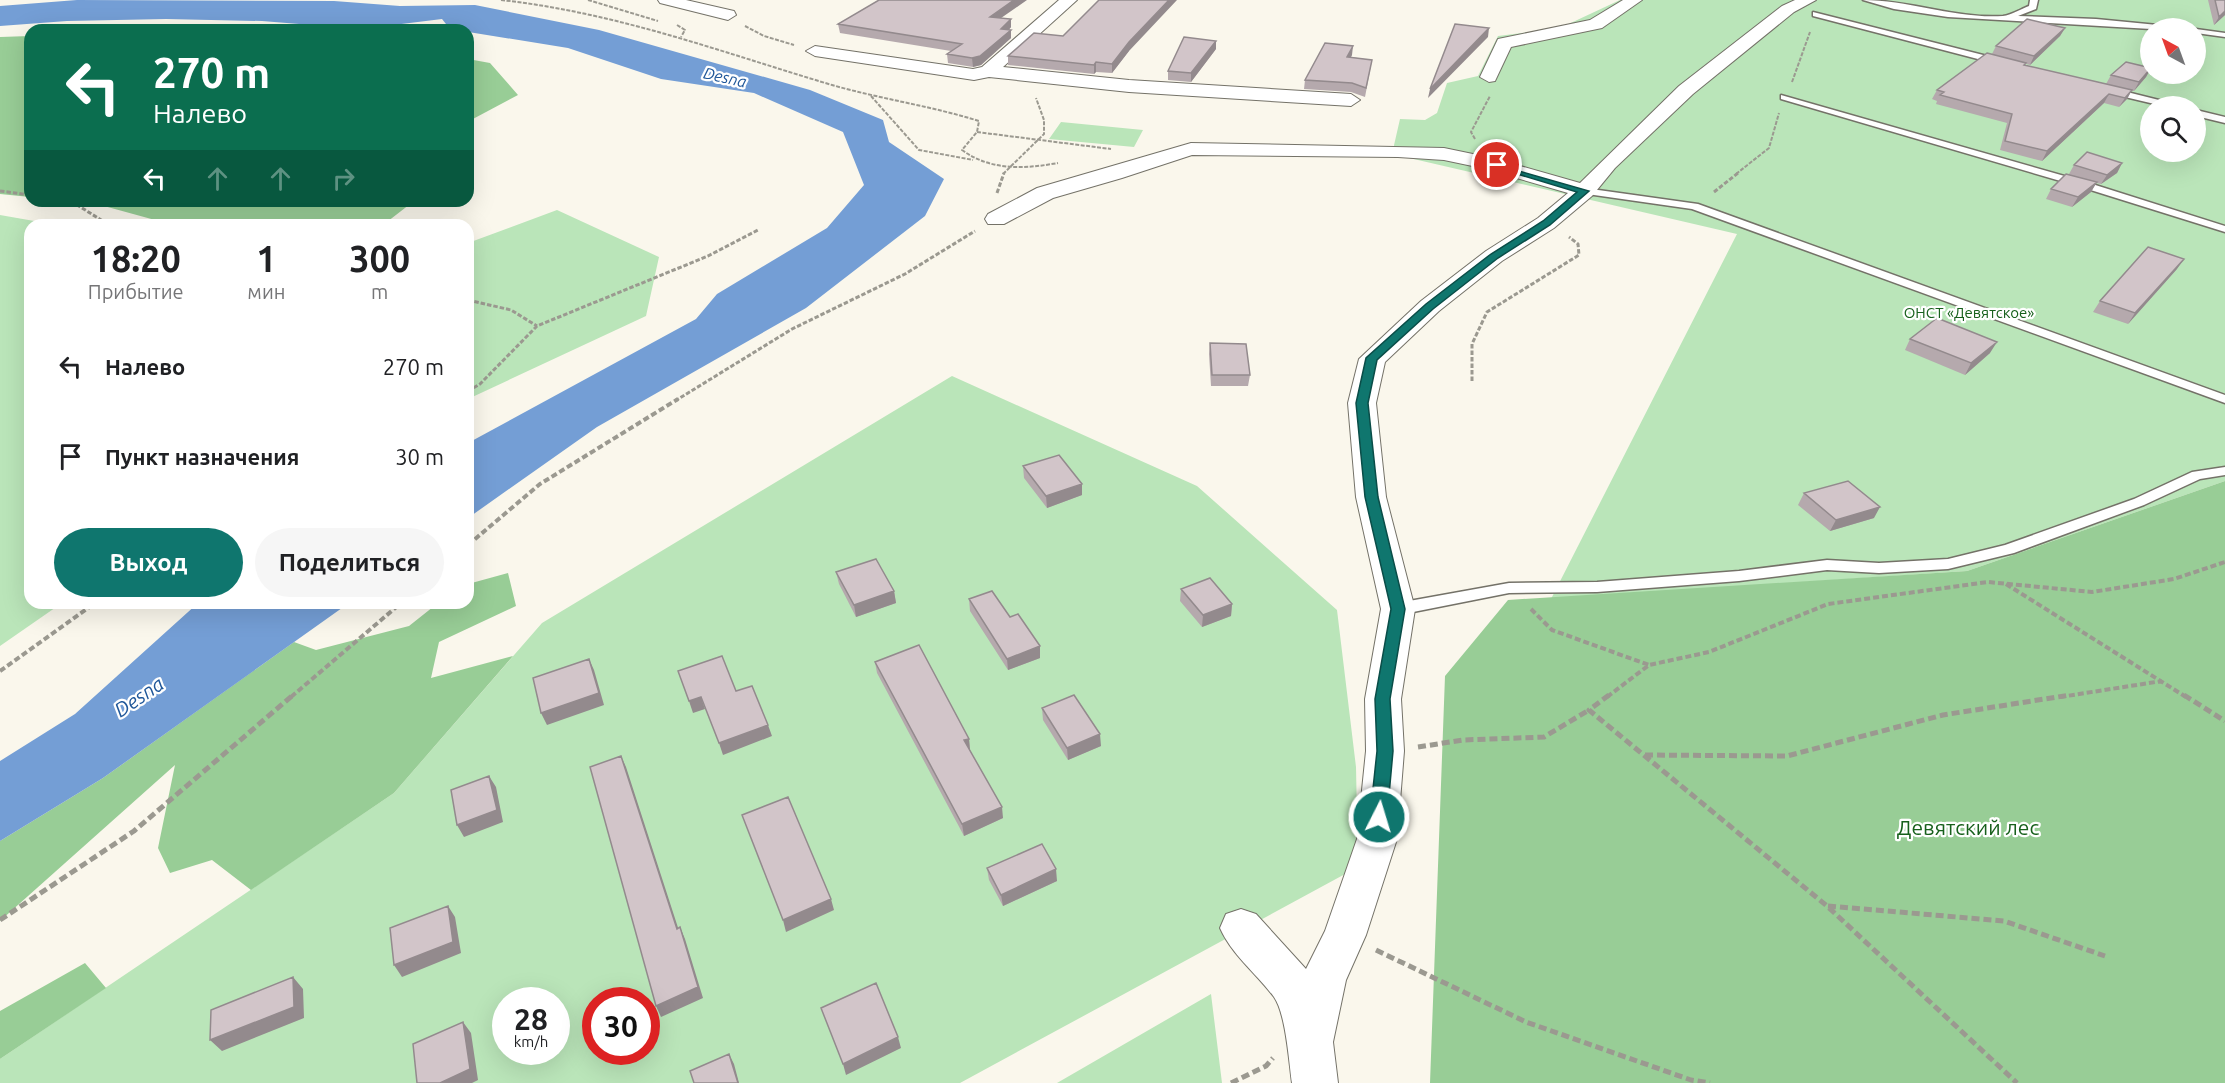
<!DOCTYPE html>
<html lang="ru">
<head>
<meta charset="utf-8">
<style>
  :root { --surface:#fff; --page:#f6f6f6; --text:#202124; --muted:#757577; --accent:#0f766e }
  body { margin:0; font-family:Ubuntu,sans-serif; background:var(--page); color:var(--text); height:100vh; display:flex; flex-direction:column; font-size:22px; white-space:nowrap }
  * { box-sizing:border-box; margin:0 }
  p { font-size:20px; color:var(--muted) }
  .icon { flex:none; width:33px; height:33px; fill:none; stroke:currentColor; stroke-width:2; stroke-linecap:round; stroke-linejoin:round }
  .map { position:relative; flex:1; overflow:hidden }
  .panel { position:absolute; left:24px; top:219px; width:450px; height:390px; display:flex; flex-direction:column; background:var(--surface); border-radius:18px; box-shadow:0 6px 24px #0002 }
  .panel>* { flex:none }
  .top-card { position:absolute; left:24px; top:24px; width:450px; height:183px; border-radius:18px; box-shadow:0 6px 24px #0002; background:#0b6e4f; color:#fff; overflow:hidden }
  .needle { width:39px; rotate:319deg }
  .tools { position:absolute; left:2140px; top:18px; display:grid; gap:12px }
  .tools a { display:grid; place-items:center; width:66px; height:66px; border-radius:50%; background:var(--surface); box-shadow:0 6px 24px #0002; font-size:30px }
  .speed { position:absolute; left:492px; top:987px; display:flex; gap:12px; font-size:30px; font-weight:700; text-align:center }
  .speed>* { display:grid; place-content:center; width:78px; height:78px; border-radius:50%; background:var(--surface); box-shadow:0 6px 24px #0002; line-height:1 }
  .speed small { font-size:15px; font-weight:400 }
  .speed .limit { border:9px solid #d22; background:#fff; color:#111 }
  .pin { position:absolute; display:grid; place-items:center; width:51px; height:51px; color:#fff; margin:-26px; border:3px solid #fff; border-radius:50%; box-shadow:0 2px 6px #0007 }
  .me { position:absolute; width:66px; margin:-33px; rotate:5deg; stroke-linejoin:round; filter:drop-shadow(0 0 4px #0008) }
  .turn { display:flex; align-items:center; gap:21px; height:126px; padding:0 30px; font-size:27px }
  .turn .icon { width:78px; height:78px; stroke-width:2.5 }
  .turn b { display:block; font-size:42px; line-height:51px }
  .lanes { display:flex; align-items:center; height:57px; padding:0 30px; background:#0003; justify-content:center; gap:30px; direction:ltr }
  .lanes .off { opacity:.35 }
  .eta { display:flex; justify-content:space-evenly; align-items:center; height:102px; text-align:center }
  .eta b { font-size:36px; font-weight:700; line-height:42px }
  .primary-button { display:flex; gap:12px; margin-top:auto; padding:12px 30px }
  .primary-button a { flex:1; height:69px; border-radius:36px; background:var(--accent); color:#fff; font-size:24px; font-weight:700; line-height:69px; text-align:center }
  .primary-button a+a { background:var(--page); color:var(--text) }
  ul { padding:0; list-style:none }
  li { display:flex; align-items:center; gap:18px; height:90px; padding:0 30px }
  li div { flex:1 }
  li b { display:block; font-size:22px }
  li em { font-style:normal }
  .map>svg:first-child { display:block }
  .green { fill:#bae5b9; fill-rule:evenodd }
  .forest { fill:#98cd96 }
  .water { fill:#749ed5 }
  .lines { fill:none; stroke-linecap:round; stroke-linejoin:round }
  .service-casing { stroke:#747268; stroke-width:3 }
  .minor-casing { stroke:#747268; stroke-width:2 }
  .path-far3 { stroke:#9b9990; stroke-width:2; stroke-dasharray:4 1.5; stroke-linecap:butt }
  .path-far2 { stroke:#9b9990; stroke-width:3; stroke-dasharray:4.5 2; stroke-linecap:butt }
  .path-far1 { stroke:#9b9990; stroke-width:4; stroke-dasharray:6 3; stroke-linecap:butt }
  .path { stroke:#9b9990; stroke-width:5; stroke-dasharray:8 4; stroke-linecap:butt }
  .service { fill:#fff; fill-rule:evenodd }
  .minor { fill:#fff; fill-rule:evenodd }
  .wall { fill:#b5a9ad }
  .shaded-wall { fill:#938a8d }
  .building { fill:#d2c5c9; stroke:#938a8d; stroke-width:1.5 }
  .route { fill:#0f766e; stroke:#0a4d48; stroke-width:1.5 }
  .labels { text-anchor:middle; stroke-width:4.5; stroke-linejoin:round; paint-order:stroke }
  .far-park-label { font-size:15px; fill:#17601c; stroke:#fff }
  .far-water-label { font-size:16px; font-style:italic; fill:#1e5699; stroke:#fff }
  .water-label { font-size:20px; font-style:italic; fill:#1e5699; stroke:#fff }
  .near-park-label { font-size:21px; fill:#17601c; stroke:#fff }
</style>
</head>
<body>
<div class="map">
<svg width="2225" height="1083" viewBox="0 0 2225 1083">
  <rect width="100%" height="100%" fill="#faf7ec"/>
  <path class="green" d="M1620,0H2225V481L1967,571L1551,599L1737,234L1392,154L1400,119L1425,120L1437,113L1447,83L1478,76L1498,36L1560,28ZM2151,28H2196V74H2151ZM2151,106H2196V152H2151Z
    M1061,122L1143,130L1134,147L1049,139Z
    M557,210L659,257L646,316L468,399V243Z
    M0,215L57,225H30V603H62L0,646Z
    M952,376L1197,486L1337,610L1356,767L1358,867L960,1083H0V1059L394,793L542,623ZM506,1000H556V1052H506ZM596,1000H646V1052H596Z
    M1211,994L1222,1083H1057Z"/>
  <path class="forest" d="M30,36V197L0,194V37Z
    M468,59L490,63L518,95L471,120L468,118Z
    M74,201H414L383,225H162L155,220L93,203Z
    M2225,481V1083H1430L1445,676L1508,600L1967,571Z
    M508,573L516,606L439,642L431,678L513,656L394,793L251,890L212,860L170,873L158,848L175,765L0,921V841L103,778L294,642L316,650L409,626L438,603H468V584Z
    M85,963L106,988L0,1059V1011Z"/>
  <path class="water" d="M77,0L334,1L400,6L475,5L599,30L810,90L883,120L889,142L944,179L925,216L806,308L597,427L468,518V443L696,319L717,294L827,228L864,185L843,132L754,93L661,79L568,48L450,29L442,19L361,29L262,21L166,19L67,21L0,26V6Z
    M198,603H349L103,778L0,841V761L75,714Z"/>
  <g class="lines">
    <defs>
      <path id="service" d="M1863,0C1910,0 1956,19 2003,16C2011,15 2021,9 2029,6L2030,0H2038L2036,9L2018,16L2096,19L2168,26L2172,28L2151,29L1948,17L1894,9Z
        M1813,12L2003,60L2004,62L1997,64L1813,16Z
        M2196,29L2225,33V37L2196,33Z
        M2111,88L2175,104L2177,106H2163L2108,93L2107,91Z
        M1781,95L2089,183L2225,226V232L2081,187L1781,99Z
        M2196,110L2225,117V123L2196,116Z
        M1584,188L1698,204L2225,395V403L1692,209L1580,193L1579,191Z
        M2225,467V475L2200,479L2144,505L2014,553L1948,569L1879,573L1827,570L1739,581L1597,592L1509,593L1398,615L1392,613L1390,609L1392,605L1398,603L1509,583L1597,582L1739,571L1827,560L1879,563L1948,559L2005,545L2134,499L2192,472Z"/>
      <path id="minor" d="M658,0H686L734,11L736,15L728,20L660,3Z
        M1059,0H1077L1003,67L1129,80L1351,94L1360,100L1351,106L1129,92L989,77L974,80L815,56L806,51L815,46L973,69L982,67Z
        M1623,0H1642L1602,28L1511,47L1495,81L1489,82L1480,77L1498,39L1590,20Z
        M1795,0H1816L1794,12L1693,94L1615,168L1592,196L1554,228L1502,261L1439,311L1385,362L1376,403L1386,497L1415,609L1401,699L1404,751L1397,839L1366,935L1346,980L1333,1042L1338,1083H1292C1289,1062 1286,1014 1274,997C1256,973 1232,955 1220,928L1226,914L1241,909L1256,914L1306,969L1325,931L1357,839L1366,751L1365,699L1381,609L1356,497L1348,403L1359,359L1421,301L1486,251L1538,218L1568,193L1482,168L1444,160L1398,157L1192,155L1122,178L1053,198L1004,224H988L985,219L988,214L1037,188L1191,143L1444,148L1492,158L1580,183L1679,86L1782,6Z"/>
    </defs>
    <use href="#service" class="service-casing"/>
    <use href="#minor" class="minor-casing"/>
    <path class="path-far3" d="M501,0C618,13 721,52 832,85C881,99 931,106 979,121L977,132L962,150C991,171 1024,169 1058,163
      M588,0L658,21
      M677,25L685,30L681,37
      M745,26L764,36L794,45
      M1792,82L1810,32
      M871,96L919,150L973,160
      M977,132L1111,149
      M1475,139L1471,132L1490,96
      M1003,174L1044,134V120L1036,98
      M1736,174L1769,148L1779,113"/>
    <path class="path-far2" d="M0,191L30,195
      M1714,192L1738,173
      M997,193L1004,173
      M71,201L109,225
      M468,300L511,310L537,326
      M1472,381V344L1487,312L1579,255L1578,244L1569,237
      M468,391L480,384L537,326L708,256L758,230
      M675,401L792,329L905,274L975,231"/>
    <path class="path-far1" d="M468,545L540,484L678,399
      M2006,584L2186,697
      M1531,609L1552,630L1649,665
      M0,671L95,603
      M291,697L401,603
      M1607,697L1649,665L1709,652L1828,604L1988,582L2092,592L2174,579L2225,562
      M2060,697L2162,681"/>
    <path class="path" d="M1609,695L1589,710L1827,906L2017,1083
      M2184,695L2225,721
      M1418,747L1463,740L1544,737L1589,710
      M1645,755L1787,756L1943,715L2070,695
      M1828,906L2004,921L2105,956
      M0,920L134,831L293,695
      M1376,950L1526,1022L1691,1080L1710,1083
      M1231,1083L1266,1066L1273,1058"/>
    <use href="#service" class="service"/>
    <use href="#minor" class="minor"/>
  </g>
  <path class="wall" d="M2208,0H2225V15L2214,25Z
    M1001,18L1011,27L1009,30L1011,38L981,65L973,67L948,63L947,54L951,51L840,33L838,24Z
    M2065,28L2060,36L2030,65L2026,64L2025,66L2106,84L2111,75L2151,68L2146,77L2134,91H2131L2127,99L2119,107L2104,103L2042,161L2000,150L2007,123L1936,104L1937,101L1932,99L1937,90L1992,54L1996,46Z
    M1216,49L1191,82L1168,80V71Z
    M1129,51L1112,73L1096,72L1094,74L1008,65V56Z
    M1352,55L1351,57L1372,60L1365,97L1351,92L1304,89L1305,80Z
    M2122,163L2117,173L2101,184L2096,183L2091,192L2072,207L2046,199L2051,189L2069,174L2074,165Z
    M2177,269L2128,324L2093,312L2100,301Z
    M1910,339L1990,353L1965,375L1905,350Z
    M1210,343L1250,375L1248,386H1211L1209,354Z
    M1023,466L1082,484V495L1047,508L1024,478Z
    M1804,493L1874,518L1830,531L1798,505Z
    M836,572L894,591L896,603L856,617L839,584Z
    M1181,589L1232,604L1231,616L1202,627L1180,601Z
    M969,599L1010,617L1040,658L1008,670L970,611Z
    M875,662L969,739L970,750L1003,818L964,836L877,673Z
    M1042,708L1101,746L1068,760L1043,720Z
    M987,868L1057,881L1003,906L989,880Z"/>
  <path class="shaded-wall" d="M1014,0H1027L991,25L990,17Z
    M1169,0H1177L1129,51L1112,73V64L1129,42Z
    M2225,11V15L2214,25L2219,17Z
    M1011,19V27L1002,37L1001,29Z
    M1489,28L1488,37L1428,98L1430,89Z
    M2065,28L2060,36L2030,65L2034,56Z
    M1011,30V38L981,65L973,67L972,58Z
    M1216,41V49L1191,82V73Z
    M1353,46L1352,55L1346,66L1347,57Z
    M1096,62V72L1094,74V65Z
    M2151,68L2146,77L2134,91L2139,82Z
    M2132,90L2127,99L2119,107L2125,98Z
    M2109,94L2104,103L2042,161L2047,151Z
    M2122,163L2117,173L2101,184L2107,175Z
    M2097,182L2091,192L2072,207L2078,197Z
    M2184,259L2177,269L2128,324L2135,313Z
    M1997,342L1990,353L1965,375L1971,363Z
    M1082,484V495L1047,508L1046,496Z
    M1880,507L1874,518L1830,531L1836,520Z
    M894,591L896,603L856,617L854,605Z
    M1232,604L1231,616L1202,627L1203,615Z
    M1040,646V658L1008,670L1007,659Z
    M589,659L594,670L604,705L547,725L541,713Z
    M701,697L705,709L693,713L689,701Z
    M768,725L772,736L723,755L719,743Z
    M1100,734L1101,746L1068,760L1067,748Z
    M969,739L970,751L964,740Z
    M621,756L626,767L682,940L677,929Z
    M489,776L496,787L503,822L464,837L457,825Z
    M1002,807L1003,818L964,836L962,824Z
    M1056,869L1057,881L1003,906L1001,895Z
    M831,899L834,910L786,932L783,920Z
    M448,906L455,917L461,953L402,977L394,965Z
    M680,927L685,939L703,998L661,1017L656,1006Z
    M293,977L303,989L304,1018L222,1051L210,1040Z
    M463,1022L471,1033L478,1080L472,1083H440Z
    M898,1037L901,1048L846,1075L843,1064Z
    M729,1054L734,1064L739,1083H738Z"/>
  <path class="building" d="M879,0H1014L990,17L1011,19L1001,29L1011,30L980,56L972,58L947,54L962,44L838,24Z
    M1099,0H1169L1129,42L1112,64L1096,62L1094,65L1008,56L1034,33L1063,36Z
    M2215,0H2225V11L2219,17Z
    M2027,19L2065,28L2034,56L1996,46Z
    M1455,24L1489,28L1430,89Z
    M1184,37L1216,41L1191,73L1168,71Z
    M1325,43L1353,46L1347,57L1372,60L1366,88L1352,83L1305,80Z
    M1987,53L2026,63L2024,65L2132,90L2125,98L2109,94L2047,151L2005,141L2012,114L1940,95L1944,92L1937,90Z
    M2126,62L2151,68L2139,82L2111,75Z
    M2087,152L2122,163L2107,175L2074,165Z
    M2066,174L2097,182L2078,197L2051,189Z
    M2148,247L2184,259L2135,313L2100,301Z
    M1937,318L1997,342L1971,363L1910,339Z
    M1210,343L1246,344L1250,375H1212Z
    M1059,455L1082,484L1046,496L1023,466Z
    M1848,481L1880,507L1836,520L1804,493Z
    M876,559L894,591L854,605L836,572Z
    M1210,578L1232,604L1203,615L1181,589Z
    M992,591L1010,617L1018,614L1040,646L1007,659L969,599Z
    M919,645L969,739L964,740L1002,807L962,824L875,662Z
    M722,656L736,691L752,686L768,725L719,743L701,697L689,701L678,671Z
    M589,659L599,693L541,713L533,678Z
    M1074,695L1100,734L1067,748L1042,708Z
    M621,756L677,929L680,927L698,987L656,1006L590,767Z
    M489,776L497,810L457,825L451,790Z
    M788,797L831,899L783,920L742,815Z
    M1042,844L1056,869L1001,895L987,868Z
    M448,906L453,942L394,965L390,928Z
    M293,977L294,1007L210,1040L211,1010Z
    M876,983L898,1037L843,1064L821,1008Z
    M463,1022L470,1069L440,1083H417L413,1044Z
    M729,1054L738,1083H694L690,1071Z"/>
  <path class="route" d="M1494,164L1589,191L1550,225L1498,258L1433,309L1377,360L1368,403L1378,497L1405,609L1390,699L1393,751L1387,817L1385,822H1373L1370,817L1377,751L1375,699L1391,609L1365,497L1356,403L1366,358L1426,304L1491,254L1543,221L1577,192L1494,167Z"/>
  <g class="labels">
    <g class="far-park-label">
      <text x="1969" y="318">ОНСТ «Девятское»</text>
    </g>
    <g class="far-water-label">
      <text transform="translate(725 77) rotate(13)" y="6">Desna</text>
    </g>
    <g class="water-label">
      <text transform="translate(139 697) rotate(-34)" y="7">Desna</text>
    </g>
    <g class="near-park-label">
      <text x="1968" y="835">Девятский лес</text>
    </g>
  </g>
</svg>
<div class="tools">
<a><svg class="needle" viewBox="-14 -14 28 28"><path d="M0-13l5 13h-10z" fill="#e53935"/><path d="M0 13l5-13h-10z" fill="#757577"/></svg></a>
<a><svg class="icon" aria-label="search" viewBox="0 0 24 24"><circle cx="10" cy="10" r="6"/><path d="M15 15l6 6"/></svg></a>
</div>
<div class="speed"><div>28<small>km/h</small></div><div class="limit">30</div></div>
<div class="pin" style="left:1497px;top:165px;background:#d93025"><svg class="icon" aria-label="arrive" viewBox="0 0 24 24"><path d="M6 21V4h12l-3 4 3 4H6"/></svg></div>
<svg class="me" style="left:1379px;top:817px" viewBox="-20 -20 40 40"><circle r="17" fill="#0f766e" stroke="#fff" stroke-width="3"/><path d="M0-11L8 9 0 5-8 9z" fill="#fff"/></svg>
<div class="top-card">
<div class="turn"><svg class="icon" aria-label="left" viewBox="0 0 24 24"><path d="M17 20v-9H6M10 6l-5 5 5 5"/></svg><div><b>270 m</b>Налево</div></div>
<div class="lanes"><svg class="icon" aria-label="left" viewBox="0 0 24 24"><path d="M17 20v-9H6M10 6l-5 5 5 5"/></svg><svg class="icon off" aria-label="ahead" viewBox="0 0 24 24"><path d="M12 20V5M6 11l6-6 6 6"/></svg><svg class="icon off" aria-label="ahead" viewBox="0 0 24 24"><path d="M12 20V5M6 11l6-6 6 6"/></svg><svg class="icon off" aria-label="right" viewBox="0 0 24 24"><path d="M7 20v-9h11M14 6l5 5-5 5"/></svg></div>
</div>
<section class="panel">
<div class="eta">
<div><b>18:20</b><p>Прибытие</p></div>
<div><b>1</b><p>мин</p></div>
<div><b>300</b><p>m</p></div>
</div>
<ul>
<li><svg class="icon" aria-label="left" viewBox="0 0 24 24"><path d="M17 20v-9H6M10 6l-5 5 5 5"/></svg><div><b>Налево</b></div><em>270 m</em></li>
<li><svg class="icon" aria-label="arrive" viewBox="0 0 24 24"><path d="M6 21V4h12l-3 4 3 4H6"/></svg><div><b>Пункт назначения</b></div><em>30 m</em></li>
</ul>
<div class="primary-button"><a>Выход</a><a>Поделиться</a></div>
</section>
</div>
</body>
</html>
